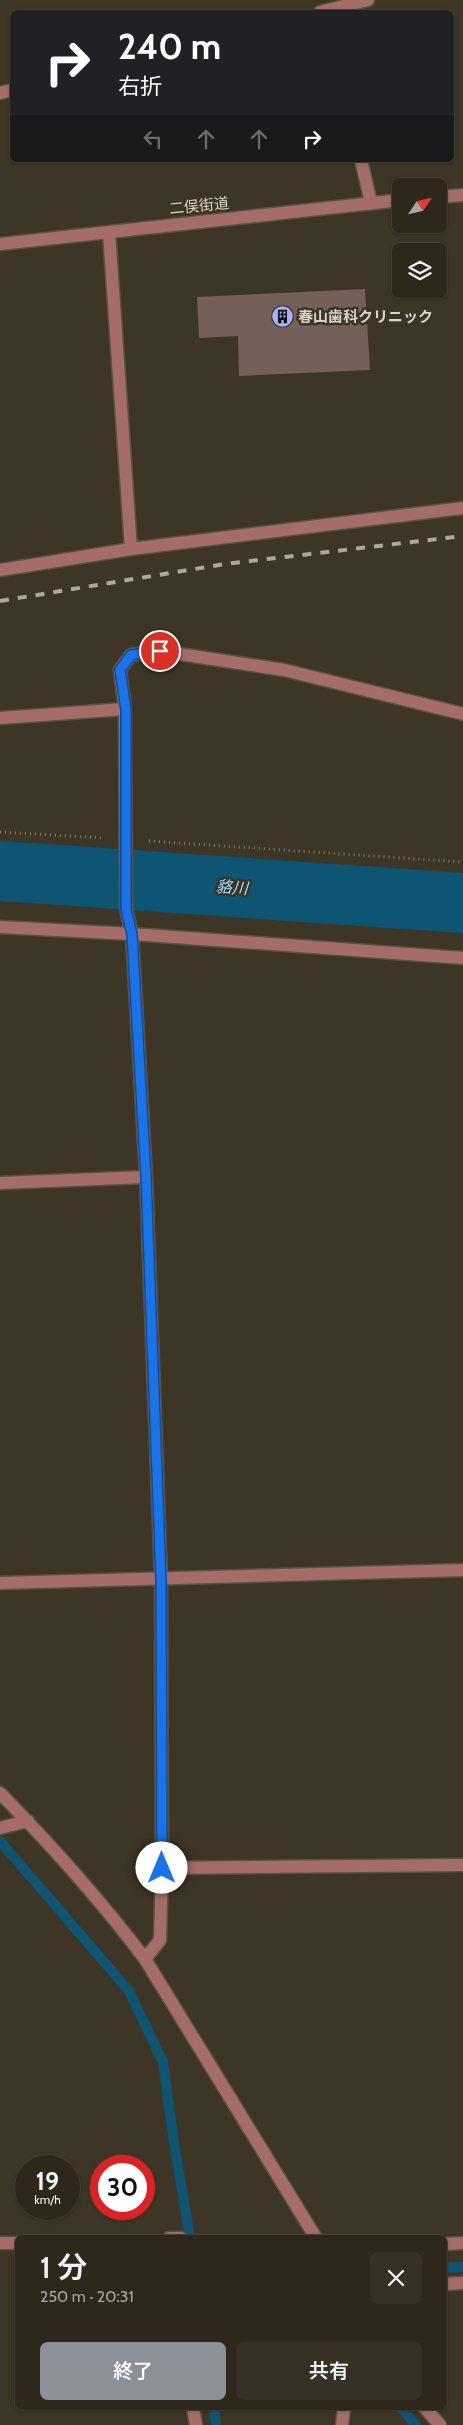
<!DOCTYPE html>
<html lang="ja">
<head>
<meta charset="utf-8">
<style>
  :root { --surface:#2e281c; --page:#363025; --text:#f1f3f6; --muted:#a7a6a3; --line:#49443b; --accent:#8c9099 }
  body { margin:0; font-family:Cabin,"Noto Sans JP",sans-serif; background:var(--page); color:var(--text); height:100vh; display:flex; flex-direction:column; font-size:19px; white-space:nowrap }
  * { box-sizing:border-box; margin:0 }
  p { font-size:16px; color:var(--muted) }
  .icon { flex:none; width:28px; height:28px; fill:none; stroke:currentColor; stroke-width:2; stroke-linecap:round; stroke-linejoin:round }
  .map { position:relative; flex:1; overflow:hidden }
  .sheet { position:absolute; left:15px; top:2235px; width:432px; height:175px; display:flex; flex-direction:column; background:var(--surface); border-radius:8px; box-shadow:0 1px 4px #0004,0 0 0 1px var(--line) }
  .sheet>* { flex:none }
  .top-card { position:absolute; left:10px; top:10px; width:444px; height:152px; border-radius:8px; box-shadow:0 1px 4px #0004,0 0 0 1px var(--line); background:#202124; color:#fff; overflow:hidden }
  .needle { width:32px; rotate:55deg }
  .fabs { position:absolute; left:392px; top:178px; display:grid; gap:10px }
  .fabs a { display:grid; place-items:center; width:55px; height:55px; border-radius:8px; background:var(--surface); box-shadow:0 1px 4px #0004,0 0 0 1px var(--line); font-size:25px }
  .speed { position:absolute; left:15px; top:2155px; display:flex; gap:10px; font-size:25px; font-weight:700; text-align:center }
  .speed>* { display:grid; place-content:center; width:65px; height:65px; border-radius:50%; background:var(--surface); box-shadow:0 1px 4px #0004,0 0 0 1px var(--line); line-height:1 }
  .speed small { font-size:12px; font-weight:400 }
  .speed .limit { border:8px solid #d22; background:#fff; color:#111 }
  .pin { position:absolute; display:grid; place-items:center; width:42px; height:42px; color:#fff; margin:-21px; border:2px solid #fff; border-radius:50%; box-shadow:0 1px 5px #0007 }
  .me { position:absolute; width:55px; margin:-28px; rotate:0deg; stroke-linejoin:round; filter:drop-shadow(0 0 4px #0008) }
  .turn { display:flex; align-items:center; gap:18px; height:105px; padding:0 25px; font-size:22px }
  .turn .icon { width:65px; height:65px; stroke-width:2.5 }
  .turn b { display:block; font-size:35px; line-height:42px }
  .lanes { display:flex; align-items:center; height:48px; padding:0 25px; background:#0003; justify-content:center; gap:25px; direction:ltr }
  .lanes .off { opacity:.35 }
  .round { display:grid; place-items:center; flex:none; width:52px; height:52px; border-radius:8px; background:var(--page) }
  .head { display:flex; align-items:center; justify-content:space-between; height:85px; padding:0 25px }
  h1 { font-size:30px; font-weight:600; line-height:38px }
  .primary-button { display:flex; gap:10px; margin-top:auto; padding:10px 25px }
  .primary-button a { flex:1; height:58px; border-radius:8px; background:var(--accent); color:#fff; font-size:20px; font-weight:600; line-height:58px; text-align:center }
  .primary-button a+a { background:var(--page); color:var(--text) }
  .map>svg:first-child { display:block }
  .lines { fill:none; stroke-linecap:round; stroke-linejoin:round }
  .stream { stroke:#0e5573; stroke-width:10 }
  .river { stroke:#0e5573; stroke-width:60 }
  .building { fill:#746059 }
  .minor-casing { stroke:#595243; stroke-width:15 }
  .path { stroke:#827b6e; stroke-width:3; stroke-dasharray:1 4; stroke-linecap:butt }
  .minor { stroke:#a56c6a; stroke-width:12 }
  .rail { stroke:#ada79c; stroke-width:4; stroke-dasharray:9 9; stroke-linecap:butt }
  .route-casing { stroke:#114b97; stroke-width:12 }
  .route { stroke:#1a73e8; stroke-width:9 }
  .labels { text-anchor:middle; stroke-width:5; stroke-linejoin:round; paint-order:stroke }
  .street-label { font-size:15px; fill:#dad4cb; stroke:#3d3525 }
  .poi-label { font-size:15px; font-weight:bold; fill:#dad4cb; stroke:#3d3525; text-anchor:start }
  .water-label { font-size:16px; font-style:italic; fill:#9eddff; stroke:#3d3525 }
</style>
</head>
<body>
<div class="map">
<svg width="463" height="2425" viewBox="0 0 463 2425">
  <rect width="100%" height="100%" fill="#3d3525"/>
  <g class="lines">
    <path class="stream" d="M0,1841L129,1991L163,2062L174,2143L190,2238
      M445,2268L463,2267
      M214,2408L216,2425
      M401,2408L416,2425"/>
    <path class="river" d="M0,871L463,903"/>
  </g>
  <path class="building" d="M365,289L370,370L239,376L238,336L199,338L197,297Z"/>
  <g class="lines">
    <defs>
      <path id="minor" d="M320,12L368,0
        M0,93L12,90
        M361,160L371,203
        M439,197L463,195
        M0,244L401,200
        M131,549L463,508
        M0,570L131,549L109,232
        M0,718L125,709
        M0,927L132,934L463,958
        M0,1183L146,1177
        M0,1583L463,1570
        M0,1793C51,1845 101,1901 145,1959L316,2238
        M0,1828L28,1821
        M162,1868L463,1865
        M145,1959L160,1940L162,1868L161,1579L146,1177L132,934L126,909L125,709L120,670L131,655L160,651L284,670L463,714
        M169,2238H181
        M0,2243H18
        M445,2244L463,2243
        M445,2284L463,2283
        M193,2408L196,2425
        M425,2408L440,2425
        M342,2425L344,2408"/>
    </defs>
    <use href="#minor" class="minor-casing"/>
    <path class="path" d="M0,832L103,838
      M149,841L463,862"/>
    <use href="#minor" class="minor"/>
    <path class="rail" d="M0,601L225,564L463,536"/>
  </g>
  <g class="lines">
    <defs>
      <path id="route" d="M160,651L131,655L120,670L126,710V909L132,934L146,1177L161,1580L162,1868"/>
    </defs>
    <use href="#route" class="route-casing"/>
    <use href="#route" class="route"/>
  </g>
  <defs>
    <symbol id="building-disc" viewBox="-11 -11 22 22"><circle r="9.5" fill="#a3b2fd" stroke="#3d3525"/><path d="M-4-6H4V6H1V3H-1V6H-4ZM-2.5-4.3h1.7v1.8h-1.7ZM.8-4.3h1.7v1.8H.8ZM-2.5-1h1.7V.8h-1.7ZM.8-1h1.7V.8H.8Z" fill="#111"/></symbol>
  </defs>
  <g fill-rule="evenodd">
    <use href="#building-disc" x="270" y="304" width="25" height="25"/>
  </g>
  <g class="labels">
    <g class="street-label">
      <text transform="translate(199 206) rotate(-6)" y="5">二俣街道</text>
    </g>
    <g class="poi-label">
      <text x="298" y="322">春山歯科クリニック</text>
    </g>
    <g class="water-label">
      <text transform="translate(232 887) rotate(4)" y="6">貉川</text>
    </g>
  </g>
</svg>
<div class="fabs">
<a><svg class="needle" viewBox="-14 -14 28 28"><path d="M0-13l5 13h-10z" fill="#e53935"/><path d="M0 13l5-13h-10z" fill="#a7a6a3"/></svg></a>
<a><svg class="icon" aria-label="layers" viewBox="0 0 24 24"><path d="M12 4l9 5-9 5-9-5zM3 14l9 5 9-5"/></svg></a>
</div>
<div class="speed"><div>19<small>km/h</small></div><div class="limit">30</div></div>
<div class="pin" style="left:160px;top:651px;background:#d93025"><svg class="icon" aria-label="arrive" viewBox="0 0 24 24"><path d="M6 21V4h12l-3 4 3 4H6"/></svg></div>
<svg class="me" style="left:162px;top:1868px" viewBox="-20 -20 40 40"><circle r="19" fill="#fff"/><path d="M0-13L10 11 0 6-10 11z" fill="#1a73e8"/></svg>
<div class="top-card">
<div class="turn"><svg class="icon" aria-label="right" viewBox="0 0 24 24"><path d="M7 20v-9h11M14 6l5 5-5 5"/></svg><div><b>240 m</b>右折</div></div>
<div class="lanes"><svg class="icon off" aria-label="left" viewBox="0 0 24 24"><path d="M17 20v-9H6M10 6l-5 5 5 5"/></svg><svg class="icon off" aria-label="ahead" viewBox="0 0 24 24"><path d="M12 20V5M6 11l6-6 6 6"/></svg><svg class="icon off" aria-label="ahead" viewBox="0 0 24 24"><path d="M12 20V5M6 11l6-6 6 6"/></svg><svg class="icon" aria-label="right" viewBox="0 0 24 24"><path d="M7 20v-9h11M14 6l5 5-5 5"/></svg></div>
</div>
<section class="sheet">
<div class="head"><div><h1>1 分</h1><p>250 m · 20:31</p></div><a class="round"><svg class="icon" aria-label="close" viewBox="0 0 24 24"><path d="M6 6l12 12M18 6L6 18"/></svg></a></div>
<div class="primary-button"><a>終了</a><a>共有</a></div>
</section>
</div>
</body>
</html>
